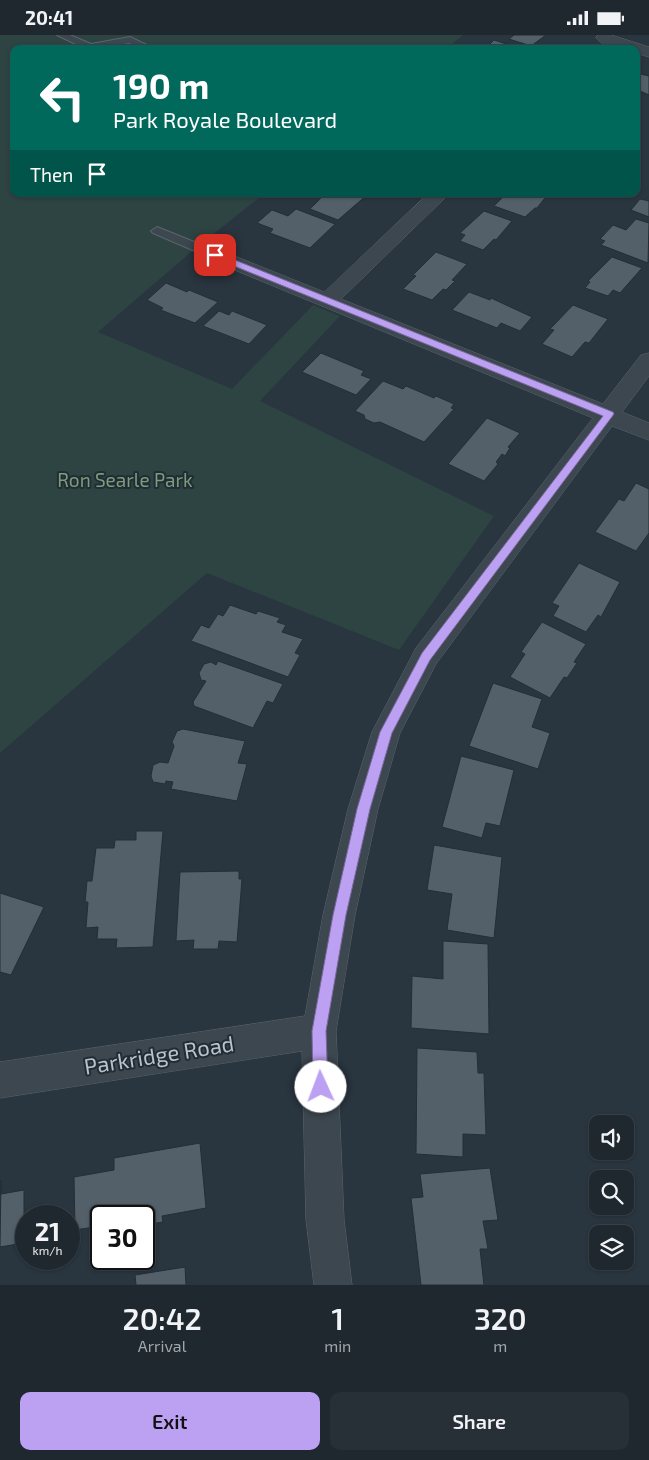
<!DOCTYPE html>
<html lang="en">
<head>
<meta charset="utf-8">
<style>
  :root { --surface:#1f282f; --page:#273037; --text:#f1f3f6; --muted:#a1a6aa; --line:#3c444b; --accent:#bca0f2 }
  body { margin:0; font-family:"Exo 2",sans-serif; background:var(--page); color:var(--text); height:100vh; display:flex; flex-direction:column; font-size:19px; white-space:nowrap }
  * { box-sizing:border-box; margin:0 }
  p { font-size:16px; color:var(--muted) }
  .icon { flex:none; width:28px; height:28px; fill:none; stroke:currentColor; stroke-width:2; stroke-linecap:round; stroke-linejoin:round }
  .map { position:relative; height:1250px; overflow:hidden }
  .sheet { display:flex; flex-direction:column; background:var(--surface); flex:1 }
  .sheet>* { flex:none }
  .banner { position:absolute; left:10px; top:10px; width:630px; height:152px; border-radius:10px; box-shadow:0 1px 4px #0004,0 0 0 1px var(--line); background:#00695c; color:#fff; overflow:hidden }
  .controls { position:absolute; left:589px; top:1080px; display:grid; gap:10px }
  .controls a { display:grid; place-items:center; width:45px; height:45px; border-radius:10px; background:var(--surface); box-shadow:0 1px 4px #0004,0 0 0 1px var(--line); font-size:25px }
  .speed { position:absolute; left:15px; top:1170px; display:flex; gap:10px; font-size:25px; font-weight:700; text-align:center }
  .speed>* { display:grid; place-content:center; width:65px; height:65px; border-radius:50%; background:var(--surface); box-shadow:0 1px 4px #0004,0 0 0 1px var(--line); line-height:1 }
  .speed small { font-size:12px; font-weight:400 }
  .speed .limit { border:2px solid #111; border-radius:8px; background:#fff; color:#111 }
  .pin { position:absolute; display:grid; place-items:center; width:42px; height:42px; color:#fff; margin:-21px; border-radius:10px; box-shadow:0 2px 8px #0006 }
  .me { position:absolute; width:55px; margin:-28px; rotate:358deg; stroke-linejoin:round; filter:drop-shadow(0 0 4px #0008) }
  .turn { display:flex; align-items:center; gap:18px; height:105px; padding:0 20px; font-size:22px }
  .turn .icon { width:65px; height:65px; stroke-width:2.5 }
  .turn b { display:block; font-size:35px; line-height:42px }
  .then { display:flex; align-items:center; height:48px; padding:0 20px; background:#0003; gap:10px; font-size:19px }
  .eta { display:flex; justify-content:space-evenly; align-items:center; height:85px; text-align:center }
  .eta b { font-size:30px; font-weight:600; line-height:35px }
  .button { display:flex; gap:10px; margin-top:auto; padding:10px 20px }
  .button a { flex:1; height:58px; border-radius:10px; background:var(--accent); color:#111; font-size:20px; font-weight:600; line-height:58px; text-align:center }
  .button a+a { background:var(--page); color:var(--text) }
  .status { display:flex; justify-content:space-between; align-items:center; height:35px; padding:0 25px; background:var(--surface); direction:ltr }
  .status svg { height:14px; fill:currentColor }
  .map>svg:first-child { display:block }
  .green { fill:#2e4442 }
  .building { fill:#536069; stroke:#242e36 }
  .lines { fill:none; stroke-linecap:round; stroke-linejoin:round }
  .service-casing { stroke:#5b656d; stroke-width:2 }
  .minor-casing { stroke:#5b656d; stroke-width:1 }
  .service { fill:#3d474f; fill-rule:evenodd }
  .minor { fill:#3d474f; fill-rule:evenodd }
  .route { fill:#bca0f2; stroke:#7a689d }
  .labels { text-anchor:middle; stroke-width:4; stroke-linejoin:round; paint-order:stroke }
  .park-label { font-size:19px; fill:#7b9d7e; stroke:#222c34 }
  .near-street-label { font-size:22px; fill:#bac2ca; stroke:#222c34 }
</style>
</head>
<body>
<div class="status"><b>20:41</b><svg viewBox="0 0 49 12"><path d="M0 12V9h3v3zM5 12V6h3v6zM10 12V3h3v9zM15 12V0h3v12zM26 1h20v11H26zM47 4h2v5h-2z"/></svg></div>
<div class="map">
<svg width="649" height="1250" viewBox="0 0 649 1250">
  <rect width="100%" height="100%" fill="#29353f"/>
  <path class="green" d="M0,0H463L446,14H14V159H264L197,212L98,297L232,354L313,270L340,281L260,366L494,481L399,615L207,538L0,718Z"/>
  <path class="building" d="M514,0H546L531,11L509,4Z
    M494,5L522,14H485Z
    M636,38L649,41V60L636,54Z
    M325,159H368L338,185L310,174Z
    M506,159H548L537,173H535L525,182L494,171Z
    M640,164L649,166V182L631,175Z
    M296,174L335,189L310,213L270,198L273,194L257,188L272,175L288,181Z
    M484,176L512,186L496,205L494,204L483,215L460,206L465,200L460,198Z
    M636,184L649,188L648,228L601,210L605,206L600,204L613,190L626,195Z
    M436,217L467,229L452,245L455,246L446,255L443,254L432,265L403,254L416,241L413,240Z
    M612,222L642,233L620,258L613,255L608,261L585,253L590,247L588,246Z
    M166,248L187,257L189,255L218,267L195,288L176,281L161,275L163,273L147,265Z
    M469,257L490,265L491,263L532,282L520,296L501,288L497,293L452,275Z
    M573,270L608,284L589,308L585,307L572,322L542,309L554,295L550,294Z
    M219,276L229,280L232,276L267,290L249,309L203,291Z
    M321,318L364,336L361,340L371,344L356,360L302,337Z
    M383,346L403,354L406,351L434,363L436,361L454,369L451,373L454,374L424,407L380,387L374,388L365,384L364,380L355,376Z
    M487,383L520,398L508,412L510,413L505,421L502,419L496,427L498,429L484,446L448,429Z
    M636,448L649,454V498L636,516L595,497L619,464L624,466Z
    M579,528L620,547L601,582L598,580L586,597L553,581L559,571L552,568Z
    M230,570L256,579L258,576L280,583L277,587L286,590L282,597L303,604L295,618L300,620L288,642L191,606L201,590L209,593L218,579L223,581Z
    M542,587L586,609L574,627L577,628L567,643L564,642L550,663L510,642L525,619L521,617Z
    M218,626L283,649L273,668L267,666L253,693L194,671L193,667L206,646L201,645L199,638L204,629L211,627L216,630Z
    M493,648L542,664L532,692L550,698L538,734L469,711Z
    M183,694L245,706L238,728L247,729L237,766L171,754L173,747L166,746L165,749L153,747L151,741L153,730L160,727L168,728L174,711L172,707L177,696Z
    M461,721L514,735L500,791L486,788L482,803L442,792Z
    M136,796H163L153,912L116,913L117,904H97L98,892L86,893L88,867H85L87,846H92L96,813H114L115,805H136Z
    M434,810L502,822L494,903L447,895L452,859L427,855Z
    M239,836V844H242L237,907L219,906L218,914H193L194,905L176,906L180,837Z
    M0,858L44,872L11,940L0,937Z
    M443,906L488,909L489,999L411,993L412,941L443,944Z
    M417,1013L477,1017L478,1038H484L486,1100L463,1099V1122L416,1119Z
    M200,1108L206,1173L162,1181L163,1187L144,1190V1181H101V1191L75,1195L74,1142L114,1135V1123Z
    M490,1133L498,1185L483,1186L488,1214H480L484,1250H421L411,1163L423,1162L420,1139Z
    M1,1145V1159L24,1155V1208L0,1212Z
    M185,1232L186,1250H136L135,1240Z"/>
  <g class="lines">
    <defs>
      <path id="service" d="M57,0H70L91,9L130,2L155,14H141L129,8L100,14H86Z
        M157,192L219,217L221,220L215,224L211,223L153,198L151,196Z"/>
      <path id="minor" d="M598,0H611L649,12V22L636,18V14C625,14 603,13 596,3Z
        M428,159H449L341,264L603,369L641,320L649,318V341L622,377L649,388V405L612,391L436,629L400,698L378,774L355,880L336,996L344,1185L352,1250H314L306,1185L302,1016L0,1063V1027L305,981L323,880L348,774L372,697L416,613L593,383L208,224L205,220L208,216L215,214L222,216L324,257Z"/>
    </defs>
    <use href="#service" class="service-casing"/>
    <use href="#minor" class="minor-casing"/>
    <use href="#service" class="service"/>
    <use href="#minor" class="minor"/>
  </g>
  <path class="route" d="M215,217L613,377L614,379L430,625L392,698L370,774L346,880L326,996L328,1052L326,1058L321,1060L316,1058L313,1052L312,996L333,880L357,774L380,697L422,618L603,381L212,222L211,220Z"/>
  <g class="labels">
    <g class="park-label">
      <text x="125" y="452">Ron Searle Park</text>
    </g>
    <g class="near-street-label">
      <text transform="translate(159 1020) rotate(-9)" y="8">Parkridge Road</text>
    </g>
  </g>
</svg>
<div class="controls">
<a><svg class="icon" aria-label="sound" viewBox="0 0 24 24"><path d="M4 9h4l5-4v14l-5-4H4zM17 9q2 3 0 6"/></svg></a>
<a><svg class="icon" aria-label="search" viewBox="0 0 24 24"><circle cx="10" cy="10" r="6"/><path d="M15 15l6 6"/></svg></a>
<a><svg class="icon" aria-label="layers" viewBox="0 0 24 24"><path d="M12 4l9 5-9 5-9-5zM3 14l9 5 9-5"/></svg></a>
</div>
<div class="speed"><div>21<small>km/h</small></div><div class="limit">30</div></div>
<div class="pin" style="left:215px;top:220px;background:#d93025"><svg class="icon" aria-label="arrive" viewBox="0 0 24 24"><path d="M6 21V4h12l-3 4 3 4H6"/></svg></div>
<svg class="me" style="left:321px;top:1052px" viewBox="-20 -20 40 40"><circle r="19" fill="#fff"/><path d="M0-13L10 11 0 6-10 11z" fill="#bca0f2"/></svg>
<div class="banner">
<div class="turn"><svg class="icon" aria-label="left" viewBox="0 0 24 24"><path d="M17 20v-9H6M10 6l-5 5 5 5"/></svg><div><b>190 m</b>Park Royale Boulevard</div></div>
<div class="then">Then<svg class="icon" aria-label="arrive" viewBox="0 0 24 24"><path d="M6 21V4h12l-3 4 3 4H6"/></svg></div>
</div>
</div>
<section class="sheet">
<div class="eta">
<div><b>20:42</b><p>Arrival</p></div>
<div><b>1</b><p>min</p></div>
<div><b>320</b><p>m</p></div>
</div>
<div class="button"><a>Exit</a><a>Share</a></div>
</section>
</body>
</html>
